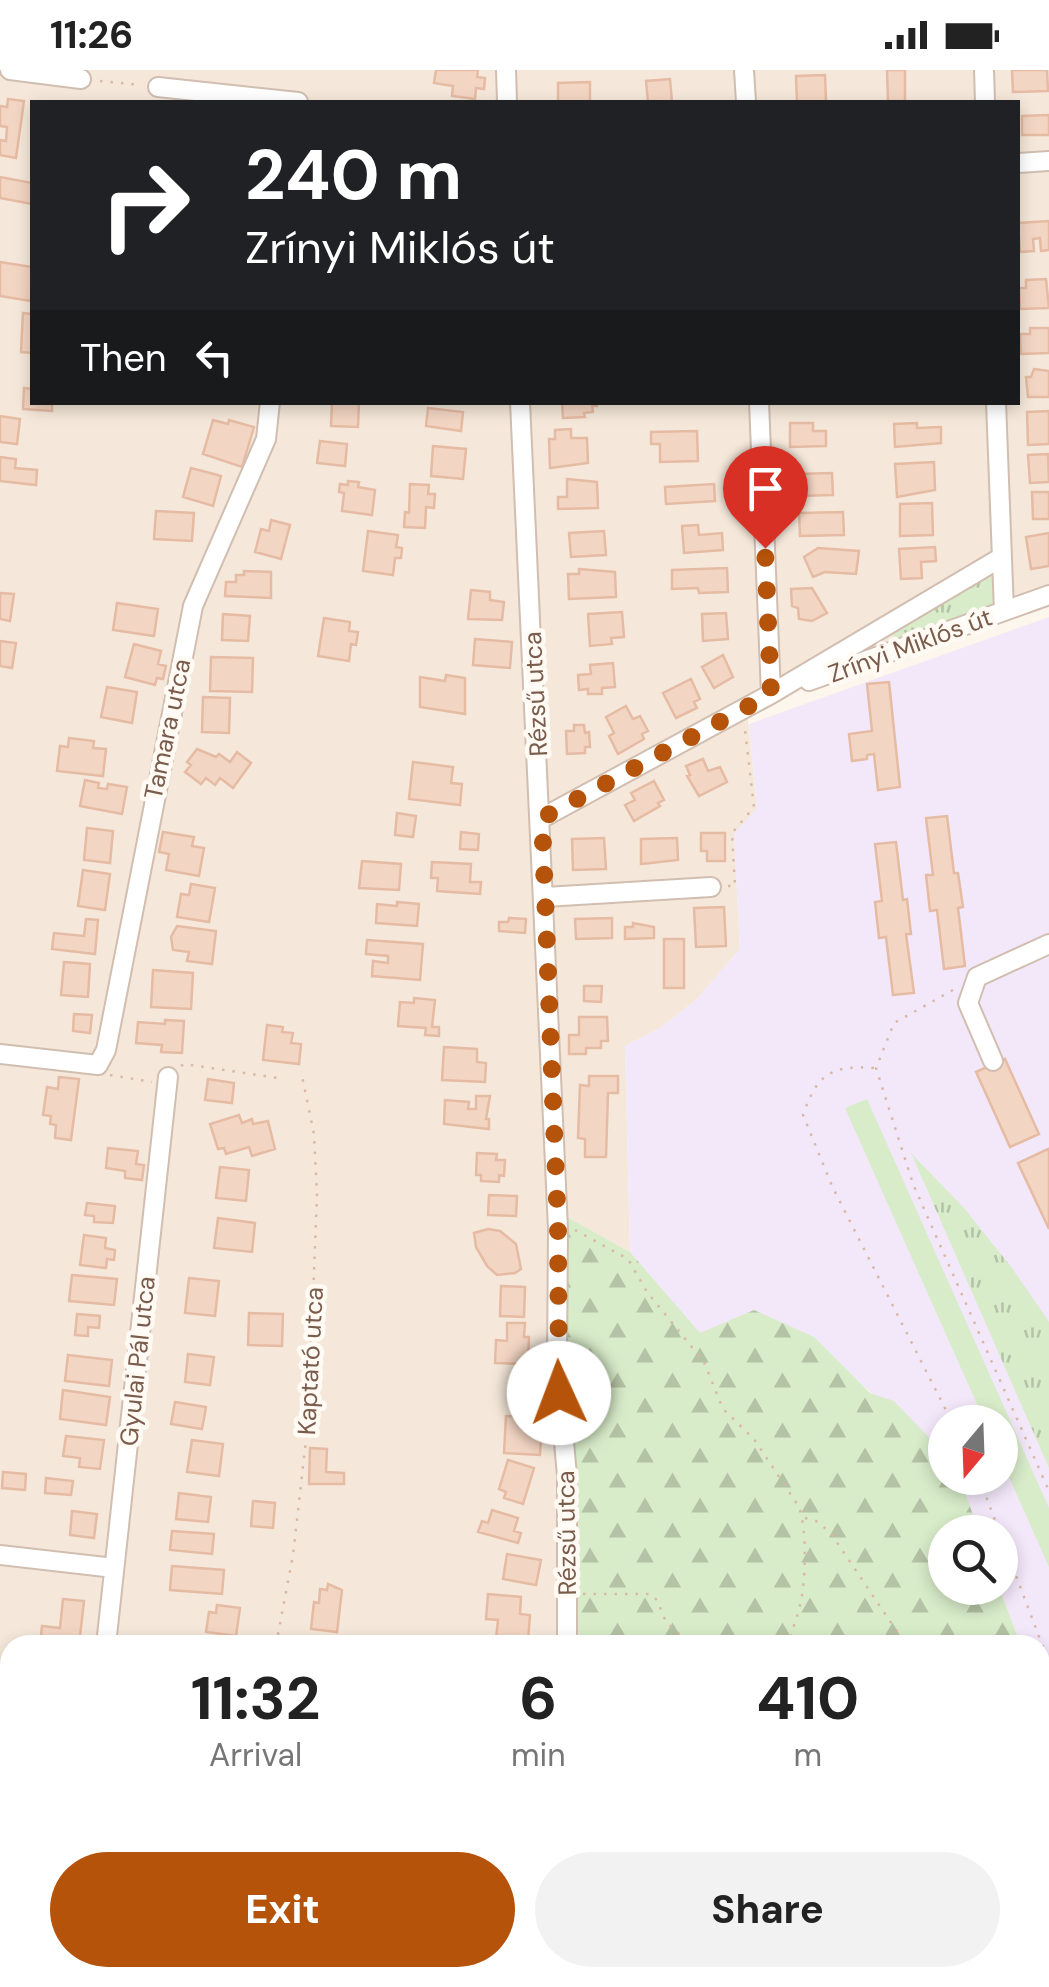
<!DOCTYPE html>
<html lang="en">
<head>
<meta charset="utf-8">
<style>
  :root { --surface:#fff; --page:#f2f2f2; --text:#222; --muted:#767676; --accent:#b45309 }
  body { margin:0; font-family:"DM Sans",sans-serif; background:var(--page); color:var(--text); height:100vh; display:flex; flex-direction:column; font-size:38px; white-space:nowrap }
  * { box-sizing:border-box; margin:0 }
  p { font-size:32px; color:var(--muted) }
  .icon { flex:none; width:55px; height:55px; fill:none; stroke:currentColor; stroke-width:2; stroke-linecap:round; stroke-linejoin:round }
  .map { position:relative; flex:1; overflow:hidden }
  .details { position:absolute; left:0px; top:1565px; width:1050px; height:352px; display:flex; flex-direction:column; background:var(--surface); border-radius:30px 30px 0 0; box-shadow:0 5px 15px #0003 }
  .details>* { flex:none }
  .top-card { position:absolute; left:30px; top:30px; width:990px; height:305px; border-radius:0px; box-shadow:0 5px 15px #0003; background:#202124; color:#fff; overflow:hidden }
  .needle { width:65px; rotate:199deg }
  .controls { position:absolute; left:928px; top:1335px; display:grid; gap:20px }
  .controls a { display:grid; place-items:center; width:90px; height:90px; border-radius:50%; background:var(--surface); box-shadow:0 5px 15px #0003; font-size:50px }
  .pin { position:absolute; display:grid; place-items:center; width:85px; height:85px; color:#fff; margin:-102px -42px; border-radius:50% 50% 50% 0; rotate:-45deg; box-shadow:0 0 10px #0007 }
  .pin .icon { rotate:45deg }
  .me { position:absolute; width:110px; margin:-55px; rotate:358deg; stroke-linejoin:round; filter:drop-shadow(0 0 8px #0008) }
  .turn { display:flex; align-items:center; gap:35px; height:210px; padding:0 50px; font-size:45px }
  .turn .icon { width:130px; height:130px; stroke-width:2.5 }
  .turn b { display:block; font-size:70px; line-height:85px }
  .then { display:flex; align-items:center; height:95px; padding:0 50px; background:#0003; gap:20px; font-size:38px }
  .eta { display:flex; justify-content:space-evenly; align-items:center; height:170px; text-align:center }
  .eta b { font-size:60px; font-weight:700; line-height:70px }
  .button { display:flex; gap:20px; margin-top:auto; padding:20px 50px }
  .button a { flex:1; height:115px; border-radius:60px; background:var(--accent); color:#fff; font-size:40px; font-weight:700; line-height:115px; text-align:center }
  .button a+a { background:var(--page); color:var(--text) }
  .status { display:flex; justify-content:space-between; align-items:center; height:70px; padding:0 50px; background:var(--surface); direction:ltr }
  .status svg { height:28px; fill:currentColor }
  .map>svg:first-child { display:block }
  .residential { fill:#f5e8da; fill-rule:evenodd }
  .education { fill:#f3e8fa }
  .grass { fill:url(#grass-tufts) }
  .forest { fill:url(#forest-firs) }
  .pitch { fill:#d8ecc9 }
  .building { fill:#f3d5c3; stroke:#e6bba3; stroke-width:2.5 }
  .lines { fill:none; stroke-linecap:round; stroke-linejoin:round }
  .minor-casing { stroke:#d1beb0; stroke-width:22 }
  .path { stroke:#d9b8a5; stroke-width:2.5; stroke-dasharray:2.5 8; stroke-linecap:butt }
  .minor { stroke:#fff; stroke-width:18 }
  .route { stroke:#b45309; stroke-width:18; stroke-dasharray:0 32.4 }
  .labels { text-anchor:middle; stroke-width:9; stroke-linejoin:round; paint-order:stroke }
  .street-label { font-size:25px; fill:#7a5c4d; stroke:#fffaf3 }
</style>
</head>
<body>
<div class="status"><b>11:26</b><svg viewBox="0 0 49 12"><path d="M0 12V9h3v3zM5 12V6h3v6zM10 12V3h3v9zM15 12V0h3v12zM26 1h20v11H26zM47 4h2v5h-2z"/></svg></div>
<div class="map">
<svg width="1049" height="1917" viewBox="0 0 1049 1917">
  <defs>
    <pattern id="grass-tufts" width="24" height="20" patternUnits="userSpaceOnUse" patternTransform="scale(2.5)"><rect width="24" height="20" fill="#d8ecc9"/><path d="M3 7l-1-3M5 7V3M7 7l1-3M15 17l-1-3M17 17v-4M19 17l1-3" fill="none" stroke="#b4c2a5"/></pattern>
    <pattern id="forest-firs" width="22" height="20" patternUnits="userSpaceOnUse" patternTransform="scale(2.5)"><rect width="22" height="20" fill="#d8ecc9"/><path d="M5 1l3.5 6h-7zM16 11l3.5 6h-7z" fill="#b4c2a5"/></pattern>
  </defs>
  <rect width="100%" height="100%" fill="#fdf6ec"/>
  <path class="residential" d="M0,0H1049V519L746,629L757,739L734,764L740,879L697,929L660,958L625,976L630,1182L559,1143L567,1575H10V1908H595L596,1917H0ZM32,32H1018V332H32Z"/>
  <path class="education" d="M1049,547V1646L1040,1627V1575H1021L999,1518L1000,1462H979L961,1415L960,1408H1000V1352H945V1384L843,1299L754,1240L700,1264L630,1182L625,976L660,958L697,929L740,879L734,764L757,738L749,654Z"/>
  <path class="grass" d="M993,503L996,539L894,575L893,559Z
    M911,1083L964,1138L1012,1198L1049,1252V1398Z"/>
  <path class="forest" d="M558,1142L630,1182L700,1263L754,1240L814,1267L870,1323L894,1331L945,1384V1408H960L979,1462H945V1518H999L1021,1575H567Z
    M1040,1627L1049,1646V1917H596L595,1908H1040Z"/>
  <path class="pitch" d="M867,1029L1049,1438V1497L1000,1387V1352H985L845,1038Z"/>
  <path class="building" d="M436,0H478L477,7L485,8L484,19L476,18L475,29L452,26L453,16L434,13Z
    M887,0H905V32H888Z
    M1012,0H1047L1048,21L1013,22Z
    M825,5L826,32H797L796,6Z
    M670,9L672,32H648L646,11Z
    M590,12V32H558V13Z
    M8,29L24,31L16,88L0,85V70L6,71L7,57L0,56V36L7,37Z
    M1049,45V65H1022V46Z
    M0,107L32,113V134L0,128Z
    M1049,151V180L1041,181L1040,168L1033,169L1034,181L1020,182L1018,153Z
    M0,192L32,197L31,231L0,226Z
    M1046,209L1049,238L1020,239L1019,218H1026V210Z
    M23,243L32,244V283L21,282Z
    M1030,258H1049V283L1021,284L1020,264H1030Z
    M1034,299L1049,301V327H1028L1026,307H1031Z
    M24,318L32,319V332H52V341L23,339Z
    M332,332H359L358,357L331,356Z
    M562,332H597V336H592L593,342L584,343L585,347L563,348Z
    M428,338L463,342L461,361L426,356Z
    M1049,341V374L1028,375L1027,342Z
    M0,346L20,349L17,374L0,372Z
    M213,350L228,354L229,350L254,357L242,397L203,384Z
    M790,353H813V361H826V376L790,377Z
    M917,353V358L941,357V373L895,377L894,354Z
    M571,359V368H587L588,393L550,398L549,369H555V360Z
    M697,361L698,391L660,392V374H651V362Z
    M320,371L347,374L345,396L317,393Z
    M433,376L466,379L463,409L431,406Z
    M1048,384L1049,412L1030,413L1028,385Z
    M0,387L16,389L15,398L37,400L36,415L0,411Z
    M934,392L935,420L897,427L895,394Z
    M191,398L221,406L213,436L183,427Z
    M832,403L833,425L797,426L796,404Z
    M567,409L597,412L598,438L558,439V427H567Z
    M348,411L359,412L358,417L375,420L372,445L342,441L344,423L339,422L340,414L348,415Z
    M410,414L429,415L428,424H435L434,438L426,437L425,458L404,457L405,442L409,443Z
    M714,414L715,431L666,434L665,417Z
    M1032,422H1049V449H1033Z
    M932,433L933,465L900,466V434Z
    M156,441L194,443L192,471L154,469Z
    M843,442L844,465L800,466L799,443Z
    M271,450L290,455L281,489L255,482L261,459L269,461Z
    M698,455L699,465L722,463L723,480L684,483L682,456Z
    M368,461L398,465L396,477L402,478L401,488H395L393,505L363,501Z
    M604,461L606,485L571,487L569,463Z
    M1049,463V496L1031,499L1026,467Z
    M935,477L936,491L921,492L922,508L901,509L899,479Z
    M818,478L859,481L856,504L825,502L813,507L804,487Z
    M727,498L728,522L699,523L698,518L672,519V500Z
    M579,499L615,502L616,527L569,529L568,504H579Z
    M244,501L271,502V528L225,526L226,512H236V505H244Z
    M812,518L827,543L812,551L799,549L798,538L792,536L791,519Z
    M471,520L490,522V530L504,532L502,550L468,549Z
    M0,523L14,524L10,551L0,549Z
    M117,533L158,539L154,566L113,560Z
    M622,542L624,567L611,568L612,574L590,576L588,544Z
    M726,543L728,569L703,571L702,544Z
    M223,544L250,546L248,571L222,570Z
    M324,548L350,552L349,561L358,562L356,575L351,574L349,591L318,586Z
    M475,569L512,572L510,598L473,595Z
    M0,571L16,573L12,598L0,596Z
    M134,574L161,581L158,594L166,596L163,609L157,608L155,615L125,607Z
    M723,585L733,607L714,618L702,597Z
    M211,587L253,588L252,622L210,621Z
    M613,593L615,617L602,618V624H588V619L579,620L578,605L591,604L590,595Z
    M446,605L465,608V644L420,637V607L445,611Z
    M691,609L700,629L694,632L697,638L676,648L663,623Z
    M889,612L900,717L878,720L874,684L867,685V689L852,691L849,664L872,661L867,614Z
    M107,617L137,622L132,653L101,647Z
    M203,627L230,628L229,663L202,662Z
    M626,636L633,649L640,646L648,661L642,664L644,669L618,684L609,666L614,663L606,647Z
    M574,655H584L585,663L589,662L590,677H585V683L567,684L566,661H574Z
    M69,668L94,671L93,678L106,679L103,706L57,701L60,676L68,677Z
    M197,679L216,687L219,684L230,692L237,682L251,693L233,718L220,708L215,715L206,708L201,714L185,702L191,695L187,692Z
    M703,689L708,701L720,697L727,712L699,726L687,706L690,705L686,696Z
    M413,692L453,697L451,713L462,714L460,735L409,729Z
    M85,710L99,713L98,718L107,719L108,714L127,717L122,744L80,736Z
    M654,711L664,730L658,733L660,736L634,751L625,735L635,730L631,723Z
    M397,743L416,746L413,767L395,765Z
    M947,746L954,803H958L963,837L958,838L965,896L944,899L937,840L930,841L926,805H933L926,748Z
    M87,758L113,761L110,793L84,790Z
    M163,762L194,767L192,776L204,778L199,806L166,800L169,784L159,782Z
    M461,762L479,764L478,780L460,779Z
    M701,763H725V791H707V781H701Z
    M604,768L606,799L573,800L572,769Z
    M677,768L678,790L641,794V769Z
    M896,772L903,830L907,829L911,864H906L914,923L893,925L886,867L879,868L875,832L882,831L875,774Z
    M362,791L401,794L399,820L359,818Z
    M432,792L471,794L470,812H481L480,824L437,821L438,808H431Z
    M83,800L110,804L105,840L78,836Z
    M191,814L215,818L209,852L177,847L181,824L189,825Z
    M397,832L419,834L417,856L376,853L377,834L397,836Z
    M724,837L726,876L696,877L694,838Z
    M509,848L526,849L525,863L499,861V852H508Z
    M612,848V868L576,869L575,849Z
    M86,849L98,850L95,884L52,879L54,863L84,866Z
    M633,853L654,857V868L625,869V857H633Z
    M177,856L216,861L212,894L187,891L189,882L173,880L171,867Z
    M664,869H684V918H664Z
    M367,870L423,874L420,910L372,906L373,891L388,893V886L366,884Z
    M64,892L90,894L88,927L61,925Z
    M153,900L193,903L191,939L151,937Z
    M584,916H602L601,932L584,931Z
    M414,928L435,930L432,957H439V966L425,965L426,958L398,956L400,932L414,933Z
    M74,944L92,945L90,963L73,961Z
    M579,947H607L608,971H601V978H586V984H569V965H579Z
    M165,950L184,951L182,983L161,982L162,975L136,973L138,952L165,954Z
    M267,955L283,957L282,962L293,963L291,973L301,974L299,994L263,990Z
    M444,977L477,979V992L486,993L485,1012L442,1010Z
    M1005,989L1039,1064L1010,1077L976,1002Z
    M589,1006H618V1023H608L606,1087H585V1069L578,1068L580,1015L589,1016Z
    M59,1007L79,1009L71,1070L55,1068L56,1055L50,1054L51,1046L43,1045L47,1017L58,1019Z
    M208,1009L234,1013L232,1033L205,1030Z
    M476,1026H490L486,1049H489V1059L444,1054L445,1030L469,1032L468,1039H476Z
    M239,1045L242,1053L252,1049L253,1054L268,1051L275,1079L252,1086L249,1077L226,1084L224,1078L218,1079L210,1054Z
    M108,1078L138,1081L136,1094L144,1095L142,1110L125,1108V1101L106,1098Z
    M1048,1079L1049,1082V1159L1018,1093Z
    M477,1083L497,1084L496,1090H505L504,1106L499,1105V1112L481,1111V1105H476Z
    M220,1097L249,1100L246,1131L216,1128Z
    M489,1125L517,1126L516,1146L488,1145Z
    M87,1133L115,1136L113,1153L94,1152V1146L85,1145Z
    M218,1148L255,1153L252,1182L214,1178Z
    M488,1159L500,1161L516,1174L521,1199L515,1203L497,1205L487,1196L476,1177L474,1163Z
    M84,1165L106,1168L105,1178L115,1180L114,1190L107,1189L106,1198L80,1195Z
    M72,1205L117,1209L114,1235L69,1231Z
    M189,1208L219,1211L215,1246L185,1243Z
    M501,1216L525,1217L524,1247L500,1246Z
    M249,1243L283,1244L282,1276L248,1275Z
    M77,1244L100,1246L99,1258L88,1257V1266L75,1265Z
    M507,1253H525L524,1267H529L528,1294L495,1293L496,1270L507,1271Z
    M188,1284L214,1287L210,1315L185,1312Z
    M68,1285L112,1290L109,1316L65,1311Z
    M63,1320L110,1327L106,1355L60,1349Z
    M175,1332L206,1337L202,1359L171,1354Z
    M506,1346L542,1348L540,1385L504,1383Z
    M66,1366L104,1370L100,1399L79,1397L80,1388L63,1386Z
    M192,1370L223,1374L219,1406L187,1402Z
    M310,1378L327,1379L326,1402L344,1403V1414H309Z
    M508,1390L534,1398L523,1434L504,1428L506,1422L499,1419Z
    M3,1402L26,1404L25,1420L2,1418Z
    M46,1408L73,1411L71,1425L45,1423Z
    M179,1423L211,1427L208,1452L176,1449Z
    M253,1431L275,1433L273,1458L251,1456Z
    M492,1440L518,1448L514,1461L521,1463L518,1473L478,1462L482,1451L488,1453Z
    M72,1441L97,1444L94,1468L70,1465Z
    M172,1461L214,1464L212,1484L170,1480Z
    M507,1484L541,1490L536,1515L503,1509Z
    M172,1496L224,1500L222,1524L170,1520Z
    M328,1514L342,1520L337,1562L311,1559L314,1532L319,1533L320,1519L327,1520Z
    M488,1524L521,1527L520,1544L530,1545L528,1571L496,1568L498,1550L486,1549Z
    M63,1529L84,1531L79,1575L40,1574L42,1556L60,1558Z
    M217,1535L240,1538L236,1566L206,1562L209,1542L216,1543Z
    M134,1908H165L166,1917H136Z"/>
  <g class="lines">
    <defs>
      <path id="minor" d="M10,0L81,9
        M506,0L507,32
        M744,0L746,32
        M984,0L985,32
        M158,17L298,32
        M1018,93L1049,91
        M520,332L558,1159L557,1292L567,1406V1575
        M759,332L771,624
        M996,332L1004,541
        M809,611L1049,525
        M542,748L771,624L1002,487
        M545,827L711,817
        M0,984L98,995L106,980L193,536L266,369L270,332
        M993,991L968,933L977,907L1049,874
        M0,1485L114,1498
        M106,1575L168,1007
        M70,1917L71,1908
        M268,1917L269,1908
        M328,1917L362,1908"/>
    </defs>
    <use href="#minor" class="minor-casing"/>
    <path class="path" d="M100,11L141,15
      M728,816H735L732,763L754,737L745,660
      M953,920L894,953L876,998L913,1114L1049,1421
      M181,996L184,994L278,1008
      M874,998C831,995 817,1004 803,1045L832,1116L952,1352
      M110,1005L152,1012
      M575,1160L628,1189L647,1222L704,1292L723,1339L754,1369L799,1437C807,1459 806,1513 800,1535C797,1549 791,1561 789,1575
      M979,1408L1049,1593
      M805,1448L816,1451L830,1462L906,1575
      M583,1524H650L657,1530L666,1552L691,1575
      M276,1575L293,1485L306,1370L312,1252L317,1126L314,1064L302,1006
      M1040,1842L1049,1852
      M616,1908V1917
      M849,1908L854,1917"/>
    <use href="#minor" class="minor"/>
  </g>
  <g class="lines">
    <path class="route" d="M559,1323L558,1158L542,748L771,624L765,478"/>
  </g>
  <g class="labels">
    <g class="street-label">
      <text transform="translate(910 575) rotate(-20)" y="9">Zrínyi Miklós út</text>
      <text transform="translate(535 624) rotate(-93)" y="9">Rézsű utca</text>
      <text transform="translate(167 659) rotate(-78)" y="9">Tamara utca</text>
      <text transform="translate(137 1291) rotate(-84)" y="9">Gyulai Pál utca</text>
      <text transform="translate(310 1291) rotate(-87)" y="9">Kaptató utca</text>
      <text transform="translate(566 1463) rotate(-91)" y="9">Rézsű utca</text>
    </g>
  </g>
</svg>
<div class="controls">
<a><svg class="needle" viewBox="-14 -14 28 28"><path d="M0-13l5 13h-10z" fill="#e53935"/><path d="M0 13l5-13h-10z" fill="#767676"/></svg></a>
<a><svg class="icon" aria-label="search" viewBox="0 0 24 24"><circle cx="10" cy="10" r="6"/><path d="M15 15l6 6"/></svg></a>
</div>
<div class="pin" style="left:765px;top:478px;background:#d93025"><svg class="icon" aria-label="arrive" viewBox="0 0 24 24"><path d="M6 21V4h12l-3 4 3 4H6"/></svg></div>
<svg class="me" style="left:559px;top:1323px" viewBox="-20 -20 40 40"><circle r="19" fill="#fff"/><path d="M0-13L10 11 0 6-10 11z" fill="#b45309"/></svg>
<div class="top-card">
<div class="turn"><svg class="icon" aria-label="right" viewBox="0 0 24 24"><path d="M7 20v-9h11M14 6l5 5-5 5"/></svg><div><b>240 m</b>Zrínyi Miklós út</div></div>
<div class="then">Then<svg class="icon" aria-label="left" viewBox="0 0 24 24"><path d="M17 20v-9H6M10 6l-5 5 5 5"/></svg></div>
</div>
<section class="details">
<div class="eta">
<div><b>11:32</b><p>Arrival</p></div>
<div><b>6</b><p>min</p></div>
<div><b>410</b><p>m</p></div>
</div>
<div class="button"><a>Exit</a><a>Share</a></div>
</section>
</div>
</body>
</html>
